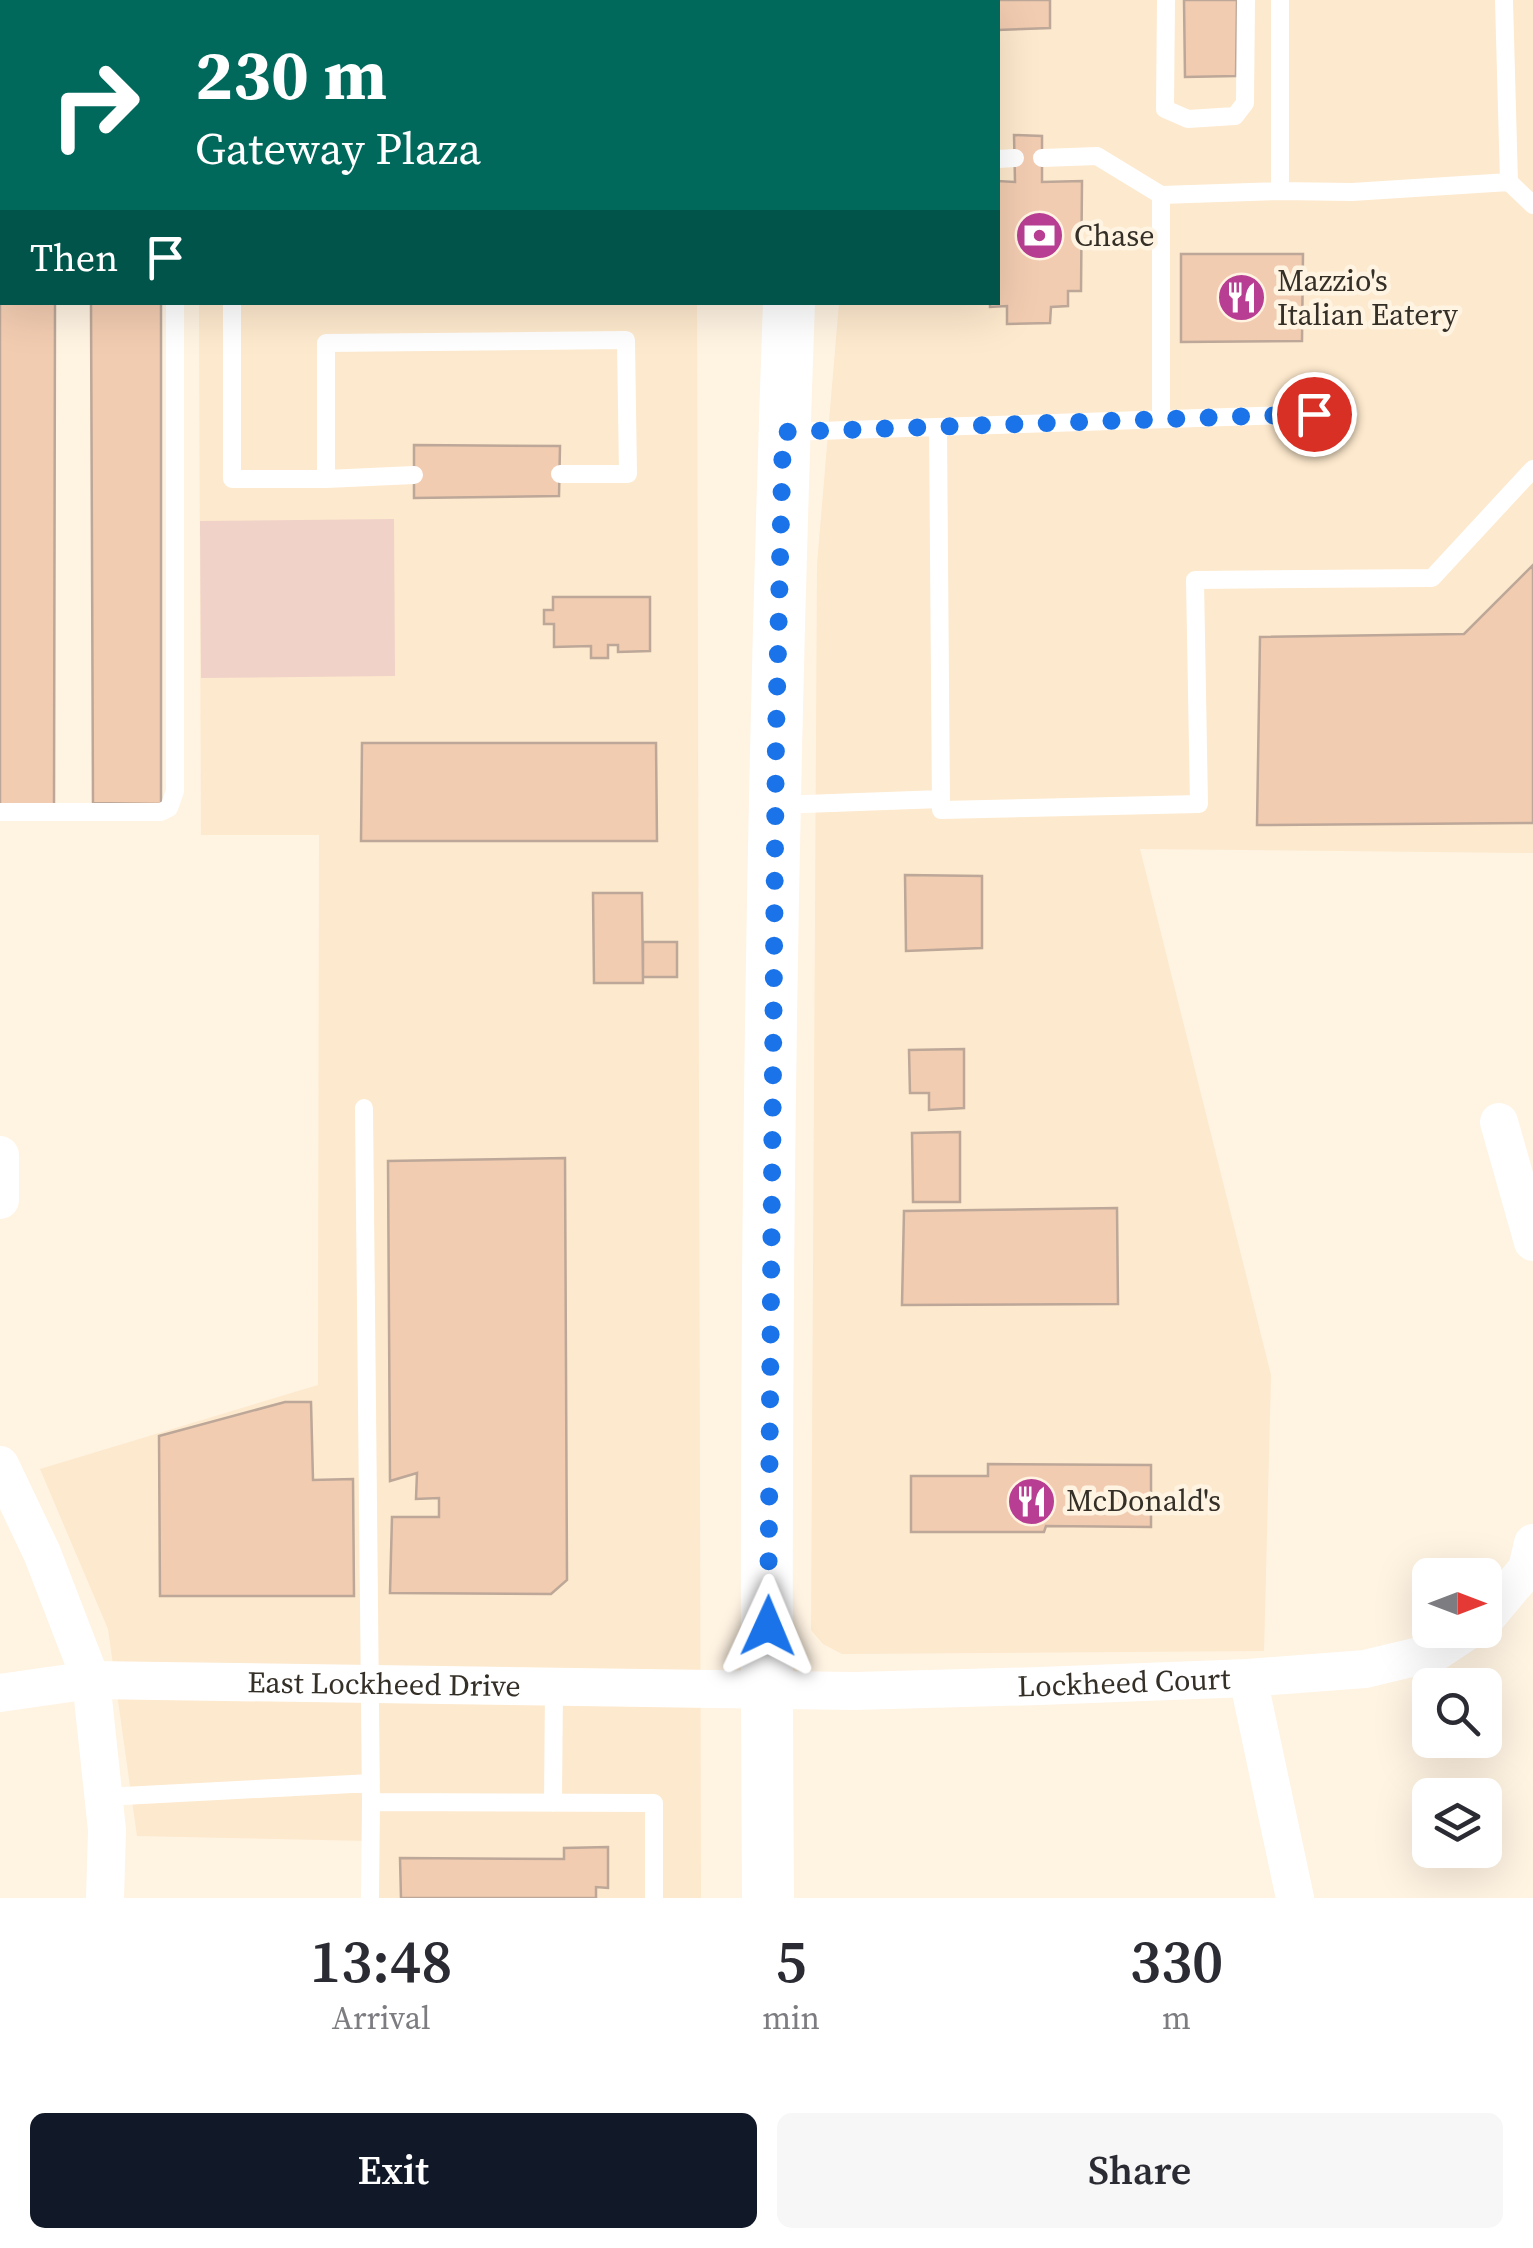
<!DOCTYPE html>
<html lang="en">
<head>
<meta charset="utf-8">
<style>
  :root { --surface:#fff; --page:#f7f7f7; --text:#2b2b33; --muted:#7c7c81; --accent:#111827 }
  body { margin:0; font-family:"Source Serif 4",serif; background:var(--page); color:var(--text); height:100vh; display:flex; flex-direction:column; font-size:38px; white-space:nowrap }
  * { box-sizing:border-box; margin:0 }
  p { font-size:32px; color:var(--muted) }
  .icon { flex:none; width:55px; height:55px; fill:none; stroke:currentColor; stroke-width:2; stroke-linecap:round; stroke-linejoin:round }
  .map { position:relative; height:1898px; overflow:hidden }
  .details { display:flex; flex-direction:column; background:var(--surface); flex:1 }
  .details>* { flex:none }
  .hud { position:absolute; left:0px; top:0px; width:1000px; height:305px; box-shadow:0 10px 40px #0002; background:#00695c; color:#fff; overflow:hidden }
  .needle { width:65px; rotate:90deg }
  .tools { position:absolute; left:1412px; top:1558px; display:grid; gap:20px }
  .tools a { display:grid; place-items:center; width:90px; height:90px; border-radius:15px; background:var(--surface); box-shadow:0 10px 40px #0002; font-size:50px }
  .pin { position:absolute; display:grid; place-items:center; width:85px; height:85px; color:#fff; margin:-42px; border:5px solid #fff; border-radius:50%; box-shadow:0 2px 10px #0007 }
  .me { position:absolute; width:110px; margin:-55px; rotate:1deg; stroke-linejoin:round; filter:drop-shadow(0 0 8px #0008) }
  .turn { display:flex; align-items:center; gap:35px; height:210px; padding:0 30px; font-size:45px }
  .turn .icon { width:130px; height:130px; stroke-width:2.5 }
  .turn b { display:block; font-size:70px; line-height:85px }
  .then { display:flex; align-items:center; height:95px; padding:0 30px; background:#0003; gap:20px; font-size:38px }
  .eta { display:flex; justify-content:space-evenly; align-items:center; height:170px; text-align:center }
  .eta b { font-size:60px; font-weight:600; line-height:70px }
  .primary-button { display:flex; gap:20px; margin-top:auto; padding:20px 30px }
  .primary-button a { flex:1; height:115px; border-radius:15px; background:var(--accent); color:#fff; font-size:40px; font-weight:600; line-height:115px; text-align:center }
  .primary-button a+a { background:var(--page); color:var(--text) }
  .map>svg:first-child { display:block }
  .built { fill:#fde9cd }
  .green { fill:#f0d2c8 }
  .building { fill:#f2ccb1; stroke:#bca798; stroke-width:2.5 }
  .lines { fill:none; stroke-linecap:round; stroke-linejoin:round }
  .lane { stroke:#fff; stroke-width:18 }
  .street { stroke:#fff; stroke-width:38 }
  .secondary { stroke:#fff; stroke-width:52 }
  .route { stroke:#1a73e8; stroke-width:18; stroke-dasharray:0 32.4 }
  .labels { text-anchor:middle; stroke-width:9; stroke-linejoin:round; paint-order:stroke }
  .poi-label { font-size:30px; fill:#342f27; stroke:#fff3e2; text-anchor:start }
  .street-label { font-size:30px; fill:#342f27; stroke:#fff3e2 }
</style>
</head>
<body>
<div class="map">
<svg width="1533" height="1898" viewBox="0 0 1533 1898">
  <rect width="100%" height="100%" fill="#fff3e2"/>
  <path class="built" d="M0,0H696L2,2L0,157Z
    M859,0H1533V853L1140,849L1271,1375L1264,1651L842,1654L823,1644L811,1630L817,565L839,303L998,302V2H859Z
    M199,303H697L701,1898H367L368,1841L137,1836L108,1629L40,1469L318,1385L319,835H201Z"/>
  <path class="green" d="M394,519L395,676L201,678L200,521Z"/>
  <path class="building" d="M48,0H118V2Z
    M337,0H581V2H337Z
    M985,0H1050V28L998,30V2Z
    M1184,0H1237L1236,76L1185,77Z
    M1014,135L1042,136V182L1082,181L1081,291H1068V306L1051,307L1050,323L1007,324V306L990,307V302H998V181L1015,182Z
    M0,197L2,302H55L54,805L0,804Z
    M1181,254H1303L1302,341L1181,342Z
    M91,302H161V804L93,803Z
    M414,445L560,446L559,496L414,498Z
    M1533,565V823L1257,825L1260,637L1464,634Z
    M553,597H650V651L618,652V645H608V658H591V646L554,647V624H544V610H553Z
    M362,743H656L657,841H361Z
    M905,875L982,876V948L906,951Z
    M593,893H642L643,983H594Z
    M643,942H677V977H643Z
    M964,1049V1108L929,1110V1093H910L909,1050Z
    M960,1132V1202H913L912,1133Z
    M565,1158L567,1580L551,1594L390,1593L392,1517H439V1498L416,1499L417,1473L390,1481L388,1161Z
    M1117,1208L1118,1304L902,1305L904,1211Z
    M285,1402H311L313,1480L353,1479L354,1596H160L159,1436Z
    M988,1464L1151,1465V1527L1046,1526L1044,1532H911V1476H988Z
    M608,1847V1888L596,1887V1898H401L400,1858L564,1859V1848Z"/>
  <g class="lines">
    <path class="lane" d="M1166,0L1165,109L1188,119L1235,116L1245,103L1246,0
      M1280,0V191
      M1504,0L1509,182L1533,205
      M1042,158L1097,156L1161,195L1280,191L1352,192L1509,182
      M998,159L1015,158
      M0,175H2
      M232,302V479H326
      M1161,418V195
      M938,427L941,810L1199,804L1195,580L1432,578L1533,469
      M789,432L1349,413
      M414,475L326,479V343L626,340L628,474H560
      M777,805L941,799
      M0,812H161L169,808L175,791V302
      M364,1108L371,1802L654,1803V1898
      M104,1797L371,1783
      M553,1803L554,1686
      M370,1898L371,1802"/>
    <g class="street">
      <path d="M1499,1122L1533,1242"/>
      <path d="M0,1155V1200"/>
      <path d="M0,1465L42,1553L91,1680L107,1830L105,1898"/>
      <path d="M1485,1619L1527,1569L1533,1543"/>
      <path d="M1248,1678L1295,1898"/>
      <path id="s1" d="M0,1693L91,1680L855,1691L1040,1686L1248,1678L1365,1669L1436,1652L1469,1630"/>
    </g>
    <path class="secondary" d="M799,2V0
      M768,1898C764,1366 770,834 789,302"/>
  </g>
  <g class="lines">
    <path class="route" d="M768,1626L776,736L783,432L1314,414"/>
  </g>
  <defs>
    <symbol id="bank-disc" viewBox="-11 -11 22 22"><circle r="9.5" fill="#b73e92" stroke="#fff3e2"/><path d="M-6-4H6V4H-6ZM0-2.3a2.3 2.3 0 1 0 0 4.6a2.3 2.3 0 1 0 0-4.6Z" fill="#fff"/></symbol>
    <symbol id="restaurant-disc" viewBox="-11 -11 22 22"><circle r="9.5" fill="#b73e92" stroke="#fff3e2"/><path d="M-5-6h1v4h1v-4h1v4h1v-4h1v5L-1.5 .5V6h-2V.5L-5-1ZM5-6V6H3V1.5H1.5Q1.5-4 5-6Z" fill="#fff"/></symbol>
  </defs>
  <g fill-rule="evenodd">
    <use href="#bank-disc" x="1012" y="208" width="55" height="55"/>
    <use href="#restaurant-disc" x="1214" y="270" width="55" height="55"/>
    <use href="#restaurant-disc" x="1004" y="1474" width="55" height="55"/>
  </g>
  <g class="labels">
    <g class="poi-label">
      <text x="1074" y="246">Chase</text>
      <text x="1277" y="291">Mazzio's<tspan x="1277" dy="34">Italian Eatery</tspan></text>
      <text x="1066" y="1511">McDonald's</text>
    </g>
    <g class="street-label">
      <text dy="10" stroke="none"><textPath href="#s1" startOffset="1125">Lockheed Court</textPath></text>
      <text dy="10" stroke="none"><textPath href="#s1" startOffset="385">East Lockheed Drive</textPath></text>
    </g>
  </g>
</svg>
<div class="tools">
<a><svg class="needle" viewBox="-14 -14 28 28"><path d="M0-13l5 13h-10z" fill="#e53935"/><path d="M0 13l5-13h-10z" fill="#7c7c81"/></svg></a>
<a><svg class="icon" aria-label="search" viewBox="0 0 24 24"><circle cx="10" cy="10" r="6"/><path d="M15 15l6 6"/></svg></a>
<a><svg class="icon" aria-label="layers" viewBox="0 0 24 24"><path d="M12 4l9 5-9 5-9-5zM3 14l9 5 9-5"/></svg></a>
</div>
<div class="pin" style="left:1314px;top:414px;background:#d93025"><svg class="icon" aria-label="arrive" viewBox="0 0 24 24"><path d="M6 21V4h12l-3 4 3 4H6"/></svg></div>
<svg class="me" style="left:768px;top:1626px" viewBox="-20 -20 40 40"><path d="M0-17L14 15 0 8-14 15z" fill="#1a73e8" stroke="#fff" stroke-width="4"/></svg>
<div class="hud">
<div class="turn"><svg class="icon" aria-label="right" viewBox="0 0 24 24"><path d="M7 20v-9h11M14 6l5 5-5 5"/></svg><div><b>230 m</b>Gateway Plaza</div></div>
<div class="then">Then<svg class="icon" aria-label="arrive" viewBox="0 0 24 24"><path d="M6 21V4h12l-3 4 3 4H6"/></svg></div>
</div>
</div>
<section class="details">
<div class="eta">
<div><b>13:48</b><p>Arrival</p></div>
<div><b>5</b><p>min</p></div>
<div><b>330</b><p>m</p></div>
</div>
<div class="primary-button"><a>Exit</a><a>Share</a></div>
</section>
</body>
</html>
